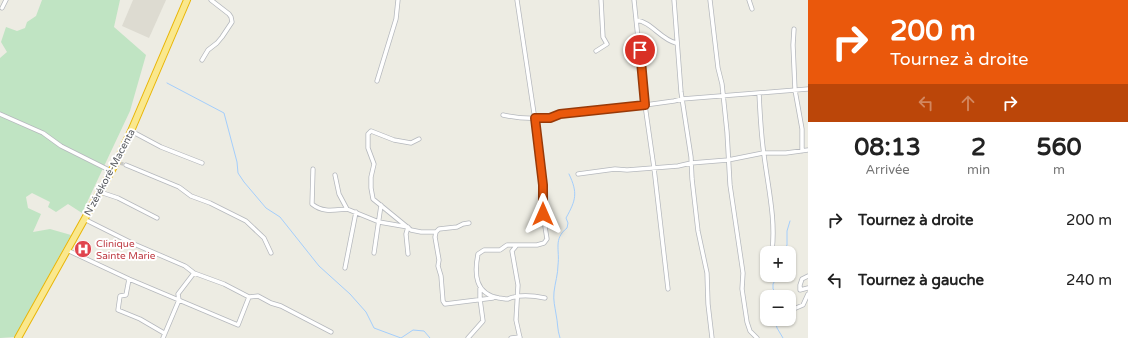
<!DOCTYPE html>
<html lang="fr">
<head>
<meta charset="utf-8">
<style>
  :root { --surface:#fff; --page:#f2f2f2; --text:#222; --muted:#767676 }
  body { margin:0; font-family:"Varela Round",sans-serif; background:var(--page); color:var(--text); height:100vh; display:flex; flex-direction:column; font-size:15px; white-space:nowrap }
  * { box-sizing:border-box; margin:0 }
  p { font-size:13px; color:var(--muted) }
  .icon { flex:none; width:22px; height:22px; fill:none; stroke:currentColor; stroke-width:2; stroke-linecap:round; stroke-linejoin:round }
  .map { position:relative; flex:1; overflow:hidden }
  .sheet { display:flex; flex-direction:column; background:var(--surface); width:320px }
  .sheet>* { flex:none }
  .top-card { background:#ea580c; color:#fff; overflow:hidden }
  .fabs { position:absolute; left:760px; top:246px; display:grid; gap:8px }
  .fabs a { display:grid; place-items:center; width:36px; height:36px; border-radius:8px; background:var(--surface); box-shadow:0 1px 3px #0004; font-size:20px }
  .pin { position:absolute; display:grid; place-items:center; width:34px; height:34px; color:#fff; margin:-17px; border:2px solid #fff; border-radius:50%; box-shadow:0 1px 4px #0007 }
  .me { position:absolute; width:44px; margin:-22px; rotate:0deg; stroke-linejoin:round; filter:drop-shadow(0 0 3px #0008) }
  .turn { display:flex; align-items:center; gap:14px; height:84px; padding:0 16px; font-size:18px }
  .turn .icon { width:52px; height:52px; stroke-width:2.5 }
  .turn b { display:block; font-size:28px; line-height:34px }
  .lanes { display:flex; align-items:center; height:38px; padding:0 16px; background:#0003; justify-content:center; gap:20px; direction:ltr }
  .lanes .off { opacity:.35 }
  .eta { display:flex; justify-content:space-evenly; align-items:center; height:68px; text-align:center }
  .eta b { font-size:24px; font-weight:700; line-height:28px }
  ul { padding:0; list-style:none }
  li { display:flex; align-items:center; gap:12px; height:60px; padding:0 16px }
  li div { flex:1 }
  li b { display:block; font-size:15px }
  li em { font-style:normal }
  main { display:flex; flex:1; min-height:0 }
  .map>svg:first-child { display:block }
  .education { fill:#dddbd1 }
  .green { fill:#c0e4c3 }
  .lines { fill:none; stroke-linecap:round; stroke-linejoin:round }
  .stream { stroke:#a4cefc; stroke-width:1 }
  .street-tunnel { stroke:#c8c8c3; stroke-width:3.5; stroke-dasharray:3.5 2; stroke-linecap:butt }
  .street-casing { stroke:#b5b8bd; stroke-width:5 }
  .highway-casing { stroke:#e9b607; stroke-width:8 }
  .street { stroke:#fff; stroke-width:3.5 }
  .highway { stroke:#fae88d; stroke-width:6 }
  .route-casing { stroke:#983908; stroke-width:10 }
  .route { stroke:#ea580c; stroke-width:7 }
  .labels { text-anchor:middle; stroke-width:4; stroke-linejoin:round; paint-order:stroke }
  .street-label { font-size:10px; fill:#5b5e63; stroke:#fff }
  .health-label { font-size:10px; fill:#be3a42; stroke:#fff; text-anchor:start }
</style>
</head>
<body>
<main>
<div class="map">
<svg width="808" height="338" viewBox="0 0 808 338">
  <rect width="100%" height="100%" fill="#edece3"/>
  <path class="education" d="M133,0H166L149,38L122,26Z"/>
  <path class="green" d="M42,0H120L114,27L146,55L130,111L82,213L68,204L56,212L48,207L50,202L32,193L26,197L28,208L41,214L33,232L50,229L71,235L15,337L0,338V58L7,52L1,42L6,27L17,31L25,28L27,22L36,16Z"/>
  <g class="lines">
    <path class="stream" d="M167,83L224,113L237,162L238,173L244,182L266,208L280,217L319,266L350,294L366,312L374,328L401,338L413,330L424,331L430,338
      M783,253L787,245V231L790,221
      M778,275L773,284V289L777,293L778,297
      M775,319L777,328L783,338
      M560,338C557,329 558,323 556,314C555,307 553,300 554,292C555,283 558,274 558,265C560,250 553,239 567,228L568,223L566,218C576,200 578,193 569,174"/>
    <path class="street-tunnel" d="M120,163L126,165"/>
    <defs>
      <path id="street" d="M517,0L541,160L543,185V214L547,239L544,243L537,245H517L512,251L518,285L516,320L520,338
        M634,0L645,105L654,168L668,289
        M674,0L681,92L691,157L692,179L698,231L707,273L708,304L712,338
        M710,0L718,68L722,84L727,132L730,185L743,273L742,289L747,322L750,331L757,338
        M749,0L752,9
        M2,8L6,0
        M636,20C652,22 660,39 676,43
        M794,29L793,45L795,90L802,129V151
        M596,51L607,44L603,37L601,0
        M202,60L208,50L217,43L222,37L232,22L231,17L229,14L211,0
        M377,81L396,19L398,0
        M759,93C760,114 761,135 764,155C768,187 776,220 772,251
        M0,114L43,133L61,146L111,171
        M503,115C521,119 542,120 560,114L645,105L674,101L682,99L808,89
        M131,131L161,147L202,163
        M419,139L411,143L394,140L371,131L368,134V148L374,164L371,177V188L373,199L411,230L421,232H436L439,229L457,227L463,224L469,223
        M126,165L179,187L191,196L210,203L246,221L264,238L271,253
        M313,169L312,204C323,213 334,210 347,209
        M578,174L615,169L627,170L678,166L691,163L728,160L763,153H786L808,150
        M335,175L339,194L347,209L379,222L408,227L406,234L408,254
        M100,192L118,198L157,218
        M436,232L435,237L439,260L438,266L441,276L443,301L445,304L493,298
        M517,245H507L500,250H484L478,254C474,274 475,294 499,298C501,298 505,299 508,299C510,298 512,297 514,297C523,295 535,296 545,298
        M67,250L129,279L238,325L249,297L224,284L194,273L185,266L134,244L84,219
        M374,253L381,205
        M345,268L356,212
        M808,276L802,279L800,285V290L808,288
        M129,279L126,295L120,296L118,310L140,319L164,333
        M249,297L258,296L271,303L281,306L331,332
        M796,308L803,305L808,294
        M163,338L179,300L178,294L194,273
        M468,338L483,321L480,299V288
        M511,338L520,337"/>
      <path id="highway" d="M18,338L117,161L131,131L187,0"/>
    </defs>
    <use href="#street" class="street-casing"/>
    <use href="#highway" class="highway-casing"/>
    <use href="#street" class="street"/>
    <use href="#highway" class="highway"/>
  </g>
  <g class="lines">
    <defs>
      <path id="route" d="M543,214V185L535,118H550L560,114L645,105L640,50"/>
    </defs>
    <use href="#route" class="route-casing"/>
    <use href="#route" class="route"/>
  </g>
  <defs>
    <symbol id="hospital-disc" viewBox="-11 -11 22 22"><circle r="9.5" fill="#e0444e" stroke="#fff"/><path d="M-5-5h3v3.5h4V-5h3V5h-3V1.5h-4V5h-3Z" fill="#fff"/></symbol>
  </defs>
  <g fill-rule="evenodd">
    <use href="#hospital-disc" x="73" y="239" width="20" height="20"/>
  </g>
  <g class="labels">
    <g class="street-label">
      <text transform="translate(109 172) rotate(-62)" y="4">N'zérékoré-Macenta</text>
    </g>
    <g class="health-label">
      <text x="96" y="247">Clinique<tspan x="96" dy="12">Sainte Marie</tspan></text>
    </g>
  </g>
</svg>
<div class="fabs">
<a>+</a>
<a>−</a>
</div>
<div class="pin" style="left:640px;top:50px;background:#d93025"><svg class="icon" aria-label="arrive" viewBox="0 0 24 24"><path d="M6 21V4h12l-3 4 3 4H6"/></svg></div>
<svg class="me" style="left:543px;top:214px" viewBox="-20 -20 40 40"><path d="M0-17L14 15 0 8-14 15z" fill="#ea580c" stroke="#fff" stroke-width="4"/></svg>
</div>
<section class="sheet">
<div class="top-card">
<div class="turn"><svg class="icon" aria-label="right" viewBox="0 0 24 24"><path d="M7 20v-9h11M14 6l5 5-5 5"/></svg><div><b>200 m</b>Tournez à droite</div></div>
<div class="lanes"><svg class="icon off" aria-label="left" viewBox="0 0 24 24"><path d="M17 20v-9H6M10 6l-5 5 5 5"/></svg><svg class="icon off" aria-label="ahead" viewBox="0 0 24 24"><path d="M12 20V5M6 11l6-6 6 6"/></svg><svg class="icon" aria-label="right" viewBox="0 0 24 24"><path d="M7 20v-9h11M14 6l5 5-5 5"/></svg></div>
</div>
<div class="eta">
<div><b>08:13</b><p>Arrivée</p></div>
<div><b>2</b><p>min</p></div>
<div><b>560</b><p>m</p></div>
</div>
<ul>
<li><svg class="icon" aria-label="right" viewBox="0 0 24 24"><path d="M7 20v-9h11M14 6l5 5-5 5"/></svg><div><b>Tournez à droite</b></div><em>200 m</em></li>
<li><svg class="icon" aria-label="left" viewBox="0 0 24 24"><path d="M17 20v-9H6M10 6l-5 5 5 5"/></svg><div><b>Tournez à gauche</b></div><em>240 m</em></li>
</ul>
</section>
</main>
</body>
</html>
